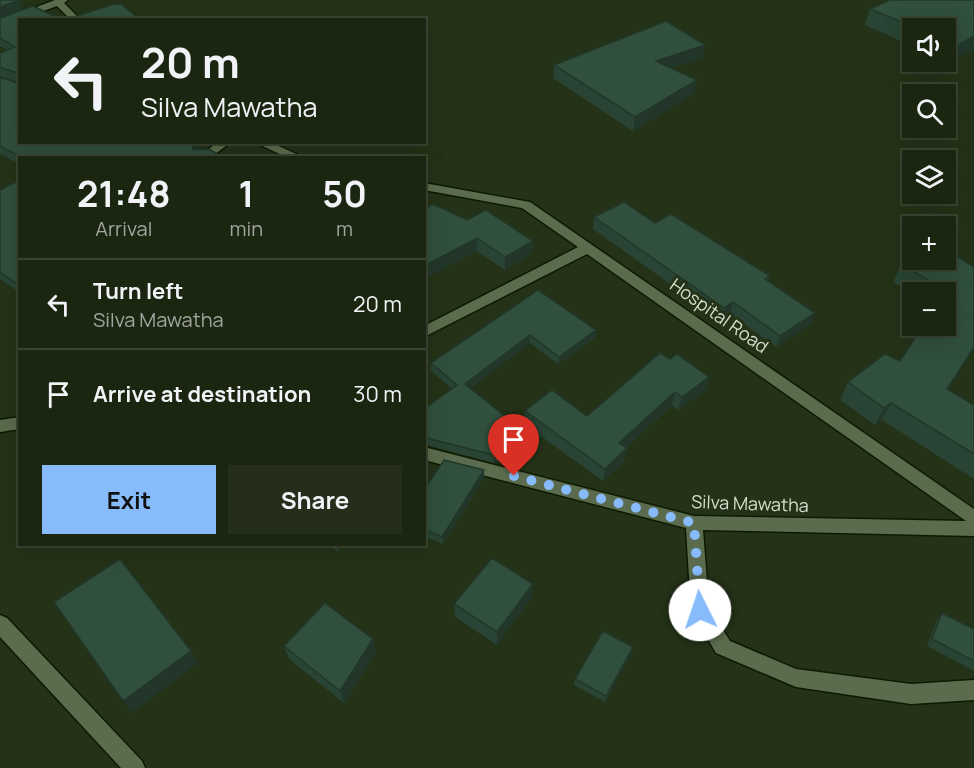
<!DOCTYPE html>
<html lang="en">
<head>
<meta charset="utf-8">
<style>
  :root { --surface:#1b2611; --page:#242e1a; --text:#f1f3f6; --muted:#a0a59f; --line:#394331; --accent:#87bbfb }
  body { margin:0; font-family:Manrope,sans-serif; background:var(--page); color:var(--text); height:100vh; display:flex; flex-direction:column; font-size:22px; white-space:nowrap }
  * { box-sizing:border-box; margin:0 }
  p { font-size:20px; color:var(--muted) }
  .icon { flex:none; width:33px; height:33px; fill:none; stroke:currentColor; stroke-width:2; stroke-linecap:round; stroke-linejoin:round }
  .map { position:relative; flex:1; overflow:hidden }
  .details { position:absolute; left:18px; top:156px; width:408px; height:390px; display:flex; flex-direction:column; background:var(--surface); border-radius:0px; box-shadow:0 6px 24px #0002,0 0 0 2px var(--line) }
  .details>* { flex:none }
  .banner { position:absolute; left:18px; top:18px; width:408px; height:126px; border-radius:0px; box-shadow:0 6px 24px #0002,0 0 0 2px var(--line); background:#1b2611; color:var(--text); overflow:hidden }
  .fabs { position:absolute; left:902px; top:18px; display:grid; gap:12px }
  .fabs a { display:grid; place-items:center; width:54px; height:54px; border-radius:0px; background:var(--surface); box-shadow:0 6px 24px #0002,0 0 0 2px var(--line); font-size:30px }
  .pin { position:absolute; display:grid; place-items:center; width:51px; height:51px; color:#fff; margin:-62px -26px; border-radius:50% 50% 50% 0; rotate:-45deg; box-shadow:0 0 6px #0007 }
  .pin .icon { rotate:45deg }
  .me { position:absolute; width:66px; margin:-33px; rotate:356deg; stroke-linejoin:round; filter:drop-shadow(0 0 4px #0008) }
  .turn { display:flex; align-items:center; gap:21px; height:126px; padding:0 24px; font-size:27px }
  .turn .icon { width:78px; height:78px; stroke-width:2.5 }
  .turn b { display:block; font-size:42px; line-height:51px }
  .eta { display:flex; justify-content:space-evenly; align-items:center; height:102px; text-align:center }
  .eta b { font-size:36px; font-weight:700; line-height:42px }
  .cta { display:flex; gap:12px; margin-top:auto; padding:12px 24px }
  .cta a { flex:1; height:69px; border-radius:0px; background:var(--accent); color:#111; font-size:24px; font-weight:700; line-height:69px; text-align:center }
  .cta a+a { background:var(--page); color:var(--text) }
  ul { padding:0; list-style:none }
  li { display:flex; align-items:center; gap:18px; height:90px; padding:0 24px; border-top:2px solid var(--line) }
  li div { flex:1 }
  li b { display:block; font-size:22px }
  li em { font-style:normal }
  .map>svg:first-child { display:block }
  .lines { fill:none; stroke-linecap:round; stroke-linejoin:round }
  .lane-casing { stroke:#0d1a02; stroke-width:3 }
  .street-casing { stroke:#0d1a02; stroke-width:3 }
  .lane { fill:#5b6b4d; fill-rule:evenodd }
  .street { fill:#5b6b4d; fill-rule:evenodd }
  .wall { fill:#294434 }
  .shaded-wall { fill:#22372a }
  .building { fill:#304f3c; stroke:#22372a; stroke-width:1.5 }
  .route { stroke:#87bbfb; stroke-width:10; stroke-dasharray:0 18 }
  .labels { text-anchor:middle; stroke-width:6; stroke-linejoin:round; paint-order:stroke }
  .street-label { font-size:18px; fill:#d5dfce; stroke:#243217 }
</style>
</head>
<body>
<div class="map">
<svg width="974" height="768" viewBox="0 0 974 768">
  <rect width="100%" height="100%" fill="#243217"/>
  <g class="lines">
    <defs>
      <path id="lane" d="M0,615L7,618L142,761L145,768H121L0,637Z"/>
      <path id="street" d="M55,0H68L64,3L81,20H71L57,6L0,27V21Z
        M218,142H231L210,158H197Z
        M254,142H270L305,158H288Z
        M424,183L530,202L974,509V536L703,530L709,608L730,641L796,669L911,684L974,680V700L911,704L796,687L716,653L691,610L686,528L424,460V447L694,516L966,521L587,254L424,337V326L578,247L522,208L424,190Z
        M20,417V429L0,432V420Z"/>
    </defs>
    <use href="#lane" class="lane-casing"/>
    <use href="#street" class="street-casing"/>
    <use href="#lane" class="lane"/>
    <use href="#street" class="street"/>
  </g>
  <path class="wall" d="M0,0H19L23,9L20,142H197L199,149L224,158H20V164L0,154V77L17,83V82L0,76V53L7,50L0,46Z
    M974,0V49L950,62L945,60V28H912V46L865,25L870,9Z
    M703,58L672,68L695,93L633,131L553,78L554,65Z
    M20,180V293L0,279V190Z
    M424,210L467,220L533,241L532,253L505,270L477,251L424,279Z
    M594,217L655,223L770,276L768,281L815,313L811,324L776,347L730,314L721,320L593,229Z
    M945,260L974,348L948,390L974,405V479L882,420L875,425L840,400L848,382L900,361L945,292L912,293L893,282L901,264Z
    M538,290L596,330L595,338L558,364L530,343L470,388L520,436L501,462L496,460L494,463L431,446L424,441V409L452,389L431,371V363Z
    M670,359L709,377L706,390L678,410L672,405L626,448H627L624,461L603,481L524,424L525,411L587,416Z
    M484,478L443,544L424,536V490Z
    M328,544H345L338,552Z
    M532,597L497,645L455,617L454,604Z
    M942,613L974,629V671L927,646L937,620Z
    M284,646L376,652L344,703L289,659Z
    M633,647L631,654L605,702L574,685L575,679Z"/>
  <path class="shaded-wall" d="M19,0L23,10L0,19V7Z
    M974,36V49L950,62L957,46Z
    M705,45L703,58L654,74L656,61Z
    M697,80L695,93L633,131L635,117Z
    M197,142L200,153L195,158L192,147Z
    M477,238V251L424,279V266Z
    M533,241L532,253L505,270V257Z
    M733,302L730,314L721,320L724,308Z
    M815,313L811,324L776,347L780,336Z
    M596,330L595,338L558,364L559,357Z
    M530,335V343L465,392V384Z
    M974,347V348L937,407L947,389Z
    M709,377L706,390L678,410L682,397Z
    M675,392L672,405L617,456L619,443Z
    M891,403L882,420L875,425L884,408Z
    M521,429L520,436L501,462V455Z
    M627,448L624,461L603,481L605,469Z
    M496,452V460L494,463V455Z
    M484,470V478L443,544L442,537Z
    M345,544L338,552L337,545Z
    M533,584L532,597L497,645V632Z
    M373,639L376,652L344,703L340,691Z
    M633,647L631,654L605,702L606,696Z
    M191,651L198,663L132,713L123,701Z"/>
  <path class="building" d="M0,0H19L0,7Z
    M890,0H974V36L957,46L945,41V28H916L870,9Z
    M114,4H121L140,20H64Z
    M33,6L62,20H20V142H197L192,147L194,150L209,149L224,158H23L0,146V77L17,83V73L0,67V53L15,47L0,38V18Z
    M666,21L705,45L656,61L697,80L635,117L554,65Z
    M20,180V286L0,272V190Z
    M624,202L655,223L671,214L770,276L765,279L815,313L780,336L733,302L724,308L594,217Z
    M433,204L467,220L486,210L533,241L505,257L477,238L424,266V210Z
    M945,249L974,267V347L947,389L974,405V454L891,403L884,408L848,382L885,354L900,361L923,326H945V292H944L945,290L901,264L912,258V260H945Z
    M538,290L596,330L559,357L530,335L465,384L521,429L501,455L496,452L494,455L430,439L424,434V409L457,385L431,363Z
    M660,353L670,359L677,354L709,377L682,397L675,392L619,443L627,448L605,469L525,411L552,390L587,416Z
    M444,460L484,470L442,537L424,529V490Z
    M492,558L533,584L497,632L454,604Z
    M120,559L191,651L123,701L54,602Z
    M325,603L373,639L340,691L284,646Z
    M942,613L974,629V661L932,639Z
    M603,631L633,647L606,696L575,679Z"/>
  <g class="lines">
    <path class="route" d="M514,476L694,523L700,610"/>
  </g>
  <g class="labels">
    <g class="street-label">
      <text transform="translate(719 316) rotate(35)" y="6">Hospital Road</text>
      <text transform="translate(750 504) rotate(2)" y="6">Silva Mawatha</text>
    </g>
  </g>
</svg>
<div class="fabs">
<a><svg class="icon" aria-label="sound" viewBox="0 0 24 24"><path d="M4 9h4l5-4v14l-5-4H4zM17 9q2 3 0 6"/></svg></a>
<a><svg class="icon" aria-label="search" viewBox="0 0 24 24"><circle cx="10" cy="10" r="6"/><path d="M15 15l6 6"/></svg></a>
<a><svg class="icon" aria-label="layers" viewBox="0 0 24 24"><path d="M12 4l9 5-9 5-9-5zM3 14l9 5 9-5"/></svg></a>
<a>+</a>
<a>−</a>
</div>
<div class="pin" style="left:514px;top:476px;background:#d93025"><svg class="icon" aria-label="arrive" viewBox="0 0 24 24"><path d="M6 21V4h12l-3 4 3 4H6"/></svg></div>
<svg class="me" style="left:700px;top:610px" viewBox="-20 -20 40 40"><circle r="19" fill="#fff"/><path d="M0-13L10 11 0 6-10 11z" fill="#87bbfb"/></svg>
<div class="banner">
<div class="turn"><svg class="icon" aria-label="left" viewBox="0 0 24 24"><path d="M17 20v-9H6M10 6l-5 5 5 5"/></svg><div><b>20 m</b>Silva Mawatha</div></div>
</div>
<section class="details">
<div class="eta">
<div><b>21:48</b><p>Arrival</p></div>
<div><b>1</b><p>min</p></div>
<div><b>50</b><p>m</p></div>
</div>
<ul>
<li><svg class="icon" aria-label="left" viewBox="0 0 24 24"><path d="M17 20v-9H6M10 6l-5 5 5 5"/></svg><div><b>Turn left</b><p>Silva Mawatha</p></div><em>20 m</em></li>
<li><svg class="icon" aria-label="arrive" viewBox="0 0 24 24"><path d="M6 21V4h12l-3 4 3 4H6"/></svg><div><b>Arrive at destination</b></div><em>30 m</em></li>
</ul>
<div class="cta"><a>Exit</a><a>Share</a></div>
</section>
</div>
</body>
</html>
